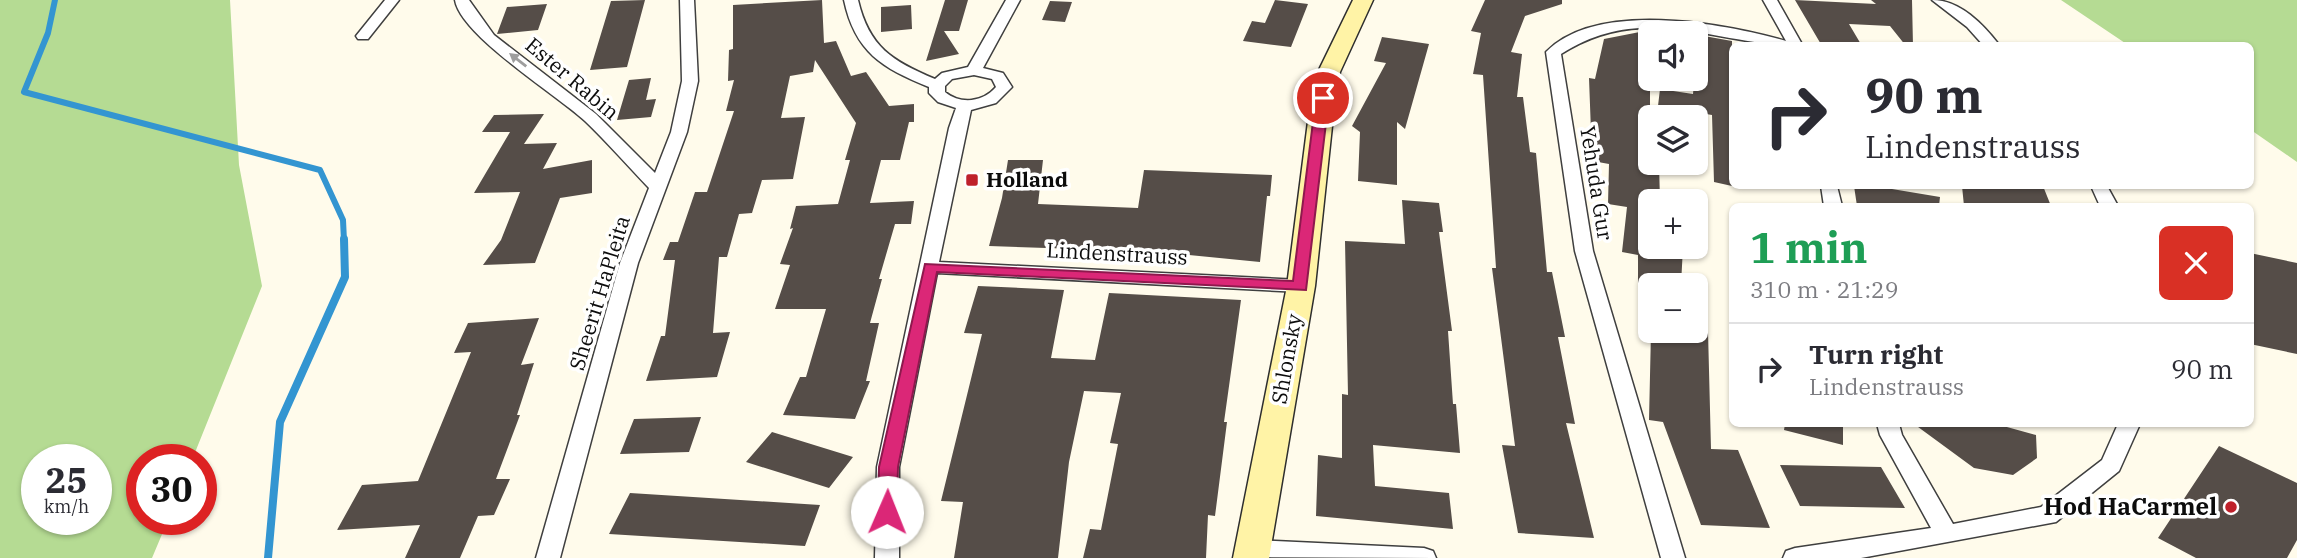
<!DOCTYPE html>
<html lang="en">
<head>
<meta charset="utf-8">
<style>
  :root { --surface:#fff; --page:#f7f7f7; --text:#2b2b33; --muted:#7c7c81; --line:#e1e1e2 }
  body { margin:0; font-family:"IBM Plex Serif",serif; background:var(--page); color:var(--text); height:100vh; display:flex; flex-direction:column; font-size:26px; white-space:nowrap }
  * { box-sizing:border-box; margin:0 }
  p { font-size:23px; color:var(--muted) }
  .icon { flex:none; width:38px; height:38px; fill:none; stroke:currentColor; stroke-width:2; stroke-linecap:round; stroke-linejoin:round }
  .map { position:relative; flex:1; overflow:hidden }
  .sheet { position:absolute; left:1729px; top:203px; width:525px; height:224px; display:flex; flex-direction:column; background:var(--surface); border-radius:10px; box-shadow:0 2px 5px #0004 }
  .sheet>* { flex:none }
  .hud { position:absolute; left:1729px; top:42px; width:525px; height:147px; border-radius:10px; box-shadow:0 2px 5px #0004; background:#fff; color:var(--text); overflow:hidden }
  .tools { position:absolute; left:1638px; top:21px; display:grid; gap:14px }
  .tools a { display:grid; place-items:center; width:70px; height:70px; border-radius:10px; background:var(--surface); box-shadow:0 2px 5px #0004; font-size:35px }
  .speed { position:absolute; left:21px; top:444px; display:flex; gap:14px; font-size:35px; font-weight:700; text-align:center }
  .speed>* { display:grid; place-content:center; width:91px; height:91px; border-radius:50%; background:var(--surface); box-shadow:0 2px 5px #0004; line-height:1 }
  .speed small { font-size:18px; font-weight:400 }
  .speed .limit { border:10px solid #d22; background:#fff; color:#111 }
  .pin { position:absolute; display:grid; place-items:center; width:60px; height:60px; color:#fff; margin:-30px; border:4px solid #fff; border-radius:50%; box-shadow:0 2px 7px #0007 }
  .me { position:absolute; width:77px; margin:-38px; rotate:1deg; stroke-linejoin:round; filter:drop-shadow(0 0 5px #0008) }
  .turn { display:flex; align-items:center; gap:24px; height:147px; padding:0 21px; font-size:32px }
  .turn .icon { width:91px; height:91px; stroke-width:2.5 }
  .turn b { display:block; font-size:49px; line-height:60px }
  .round { display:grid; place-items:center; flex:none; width:74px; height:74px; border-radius:10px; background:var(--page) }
  .head { display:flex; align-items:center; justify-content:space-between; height:119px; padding:0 21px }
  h1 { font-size:42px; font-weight:800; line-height:52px; color:#1e9e55 }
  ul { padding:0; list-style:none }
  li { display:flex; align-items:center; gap:21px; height:91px; padding:0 21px; border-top:2px solid var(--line) }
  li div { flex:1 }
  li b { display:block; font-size:26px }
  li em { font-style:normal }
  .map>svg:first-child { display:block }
  .forest { fill:#b5db93; fill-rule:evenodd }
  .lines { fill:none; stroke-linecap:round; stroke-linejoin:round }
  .stream-far1 { stroke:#3395d1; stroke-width:6 }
  .stream { stroke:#3395d1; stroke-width:8 }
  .building { fill:#554d48 }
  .street-casing { stroke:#3f3f3f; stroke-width:3 }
  .secondary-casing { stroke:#2e2e2e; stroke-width:3 }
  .street { fill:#fff; fill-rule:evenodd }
  .secondary { fill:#fff3a6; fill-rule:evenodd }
  .oneway { fill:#9e9e9e }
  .route { fill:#db2777; stroke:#8e194d; stroke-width:2 }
  .poi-dot { fill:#bf212b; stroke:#fff; stroke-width:2.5 }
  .labels { text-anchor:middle; stroke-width:7; stroke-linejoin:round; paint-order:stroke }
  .street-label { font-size:21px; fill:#0c0c0c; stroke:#fff }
  .poi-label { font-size:21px; font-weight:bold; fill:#0c0c0c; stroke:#fff; text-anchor:start }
  .near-poi-label { font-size:24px; font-weight:bold; fill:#0c0c0c; stroke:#fff; text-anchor:end }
</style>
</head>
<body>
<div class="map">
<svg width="2297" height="558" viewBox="0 0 2297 558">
  <rect width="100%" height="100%" fill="#fffbeb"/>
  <path class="forest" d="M0,0H230L239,165L262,286L192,460H142V520H168L152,558H0ZM37,460H96V520H37Z
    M2061,0H2297V162L2251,130L2250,46L2128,45Z"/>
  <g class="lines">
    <path class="stream-far1" d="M55,0L48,33L24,92L320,170L343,220L344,241"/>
    <path class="stream" d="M268,558L280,422L345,277L344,239"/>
  </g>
  <path class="building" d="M645,0L627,67L590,70L611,1Z
    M822,0L824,43L836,41L851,76L866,72L889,106L914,104V122H909L900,160H881L870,203L914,201L911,224H895L879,279H882L870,323H879L866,381H870L855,419L783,415L800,377H806L826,309H775L790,265L780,264L793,228L790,229L796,206L838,204L850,160H845L856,123L815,60L813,72L790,76L781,118L805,117L793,179L762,180L752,213L739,214L727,257H719L713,333L730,332L717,377L646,381L661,336H665L675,260H663L670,242H678L695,192H707L734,111H726L734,80L728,81L729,50L733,49V5Z
    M945,0H968L959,31H944L959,54L926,61Z
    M1275,0L1308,4L1291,47L1243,41L1252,21L1265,23Z
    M1485,0H1562V4L1525,16L1511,52L1522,54L1517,97H1523L1530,152L1536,153L1547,272H1552L1565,337H1558L1575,424L1566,423L1594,538L1518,533L1502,445L1515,446L1492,268H1496L1483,75L1473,74L1481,33L1471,31Z
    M1795,0L1876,4L1871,0H1912L1913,46H1906L1890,26L1849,24L1862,46H1822Z
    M1050,1L1072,2L1065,22L1042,20Z
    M547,4L538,30L497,34L507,7Z
    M911,5L912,29L881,32V7Z
    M1650,30L1644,87L1650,88V163H1659L1660,201H1650V247H1683L1681,285H1638V255L1622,252L1627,207L1608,204L1609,164L1598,162L1596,133L1591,132L1589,78L1595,79L1604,39Z
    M1704,36L1732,41V186L1714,182L1712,115L1658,106L1660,89L1693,94L1696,60L1701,63Z
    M1382,37L1429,44L1405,129L1397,122V185L1358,181L1360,132L1352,126L1386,63L1374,61Z
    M651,78L646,100L656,99L651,117L617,120L629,80Z
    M544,114L524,144L557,143L543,169L592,160V193L560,198L535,263L483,265L501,240L520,192L474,193L510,132H482L494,115Z
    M1008,160H1043L1038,204L1138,208L1144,170L1272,175L1270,196H1267L1260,262L1108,247L1107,250L989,246L1002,198Z
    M1854,186H1874L1940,197L1939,206H1857Z
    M1962,186H2043L2051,206H1964Z
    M1402,200L1439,203L1443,232H1439L1452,331H1448L1453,404H1456L1460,453L1373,445L1375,486L1449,493L1453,529L1316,516L1318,455L1342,458V394L1348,395L1345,241L1405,244Z
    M2250,253L2297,263V354L2250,344Z
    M978,286L1064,290L1051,358L1095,360L1109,293L1241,300L1224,422H1227L1215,516L1208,515L1206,558H1083L1090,529L1101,530L1118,444L1110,443L1121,393L1084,391L1069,462L1058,558H954L963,502L941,501L982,334L964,333Z
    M539,318L521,365L534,363L517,415H520L496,479H510L494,515L478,516L460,558H405L420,525L337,530L362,485L418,481L471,352L454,353L468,323Z
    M1651,331H1708L1711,449L1738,450L1770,528L1701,525L1663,422L1649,420Z
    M701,417L689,452L620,454L634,419Z
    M1785,424H1843V445L1784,430Z
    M1914,424H1996L2036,435L2037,458L2013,475L1974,468Z
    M772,432L853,457L829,488L746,462Z
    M2219,446L2297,483V540L2287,558H2196L2158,538Z
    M1780,465L1881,467L1905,508L1800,506Z
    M630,493L820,505L805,546L609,534Z"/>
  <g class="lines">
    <defs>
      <path id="street" d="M385,0H399L368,39H358L356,36Z
        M455,0H469L494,35L596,114L655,173L671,132L682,81L680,0H694L698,81L687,132L638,263L560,558H536L620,263L649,188C628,166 607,142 585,121C556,94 461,36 455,0Z
        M844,0H858C869,47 892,61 935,79L942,73L968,67L1006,0H1020L983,68L1003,73L1012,87L996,103L971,110L939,262L1301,280L1311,286L1301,292L937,273L899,467V558H875L877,467L949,128L956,108L938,102L929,93V87C882,68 855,52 844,0ZM974,75L992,79L996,87C983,102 961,105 945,92V86L952,79Z
        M1763,0H1777L1803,46C1715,46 1645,0 1561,54L1593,251L1685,558H1661L1575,251L1546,52C1597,0 1722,23 1786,41Z
        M1932,0C1960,0 1983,24 2000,46H1984L1967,27Z
        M1821,186H1837L1842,206H1824Z
        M2091,186H2107L2118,206H2100Z
        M1877,424H1899L1902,435L1953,524L2041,507L2102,460L2118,424H2140L2119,471L2056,522L1861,558H1783L1786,551L1795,548L1931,528L1880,435Z
        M1252,540L1424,548L1433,551L1436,558L1243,557L1240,550L1243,543Z"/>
      <path id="secondary" d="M1353,0H1373L1340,72L1335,98L1315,286L1269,558H1233L1287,286L1311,98L1318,72Z"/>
    </defs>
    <use href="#street" class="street-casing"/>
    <use href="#secondary" class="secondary-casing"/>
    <use href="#street" class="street"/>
    <use href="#secondary" class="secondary"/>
  </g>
  <defs><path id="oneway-solid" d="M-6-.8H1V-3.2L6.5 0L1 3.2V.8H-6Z" transform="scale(1.75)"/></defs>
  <use class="oneway" href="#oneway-solid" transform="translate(518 60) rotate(-142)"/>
  <path class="route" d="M1323,94L1329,98L1306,290L937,272L898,467L897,512L894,518H881L878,512L879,467L925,264L1293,281L1316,98Z"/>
  <g class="poi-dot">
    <rect x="965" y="173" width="14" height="14" rx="3.5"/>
    <circle cx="2231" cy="507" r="7"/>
  </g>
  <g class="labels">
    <g class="street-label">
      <text transform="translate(572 79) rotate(40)" y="7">Ester Rabin</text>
      <text transform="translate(1596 183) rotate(81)" y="7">Yehuda Gur</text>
      <text transform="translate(1117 254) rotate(3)" y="7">Lindenstrauss</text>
      <text transform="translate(600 293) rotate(-73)" y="7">Sheerit HaPleita</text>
      <text transform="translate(1287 359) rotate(-80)" y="7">Shlonsky</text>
    </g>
    <g class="poi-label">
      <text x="986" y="187">Holland</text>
    </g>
    <g class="near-poi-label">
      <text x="2217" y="515">Hod HaCarmel</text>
    </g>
  </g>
</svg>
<div class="tools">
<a><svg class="icon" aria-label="sound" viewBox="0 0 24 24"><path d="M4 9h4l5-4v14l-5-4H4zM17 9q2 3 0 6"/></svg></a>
<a><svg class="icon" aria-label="layers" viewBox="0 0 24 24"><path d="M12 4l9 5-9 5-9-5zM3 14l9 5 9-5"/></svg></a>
<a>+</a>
<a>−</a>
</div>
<div class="speed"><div>25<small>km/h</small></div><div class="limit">30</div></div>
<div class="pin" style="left:1323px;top:98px;background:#d93025"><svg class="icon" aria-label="arrive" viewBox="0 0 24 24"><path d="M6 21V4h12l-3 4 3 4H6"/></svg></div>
<svg class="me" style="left:887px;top:512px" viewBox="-20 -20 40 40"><circle r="19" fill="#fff"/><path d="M0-13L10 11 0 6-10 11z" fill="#db2777"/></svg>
<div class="hud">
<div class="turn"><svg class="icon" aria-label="right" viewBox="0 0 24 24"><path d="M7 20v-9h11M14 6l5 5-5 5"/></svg><div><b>90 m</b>Lindenstrauss</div></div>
</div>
<section class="sheet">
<div class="head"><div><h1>1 min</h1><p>310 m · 21:29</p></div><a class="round" style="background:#d93025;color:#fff"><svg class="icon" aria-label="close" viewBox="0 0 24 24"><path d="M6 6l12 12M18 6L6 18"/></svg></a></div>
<ul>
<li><svg class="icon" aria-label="right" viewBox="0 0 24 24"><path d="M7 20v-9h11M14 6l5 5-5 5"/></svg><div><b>Turn right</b><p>Lindenstrauss</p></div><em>90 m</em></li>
</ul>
</section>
</div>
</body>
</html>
